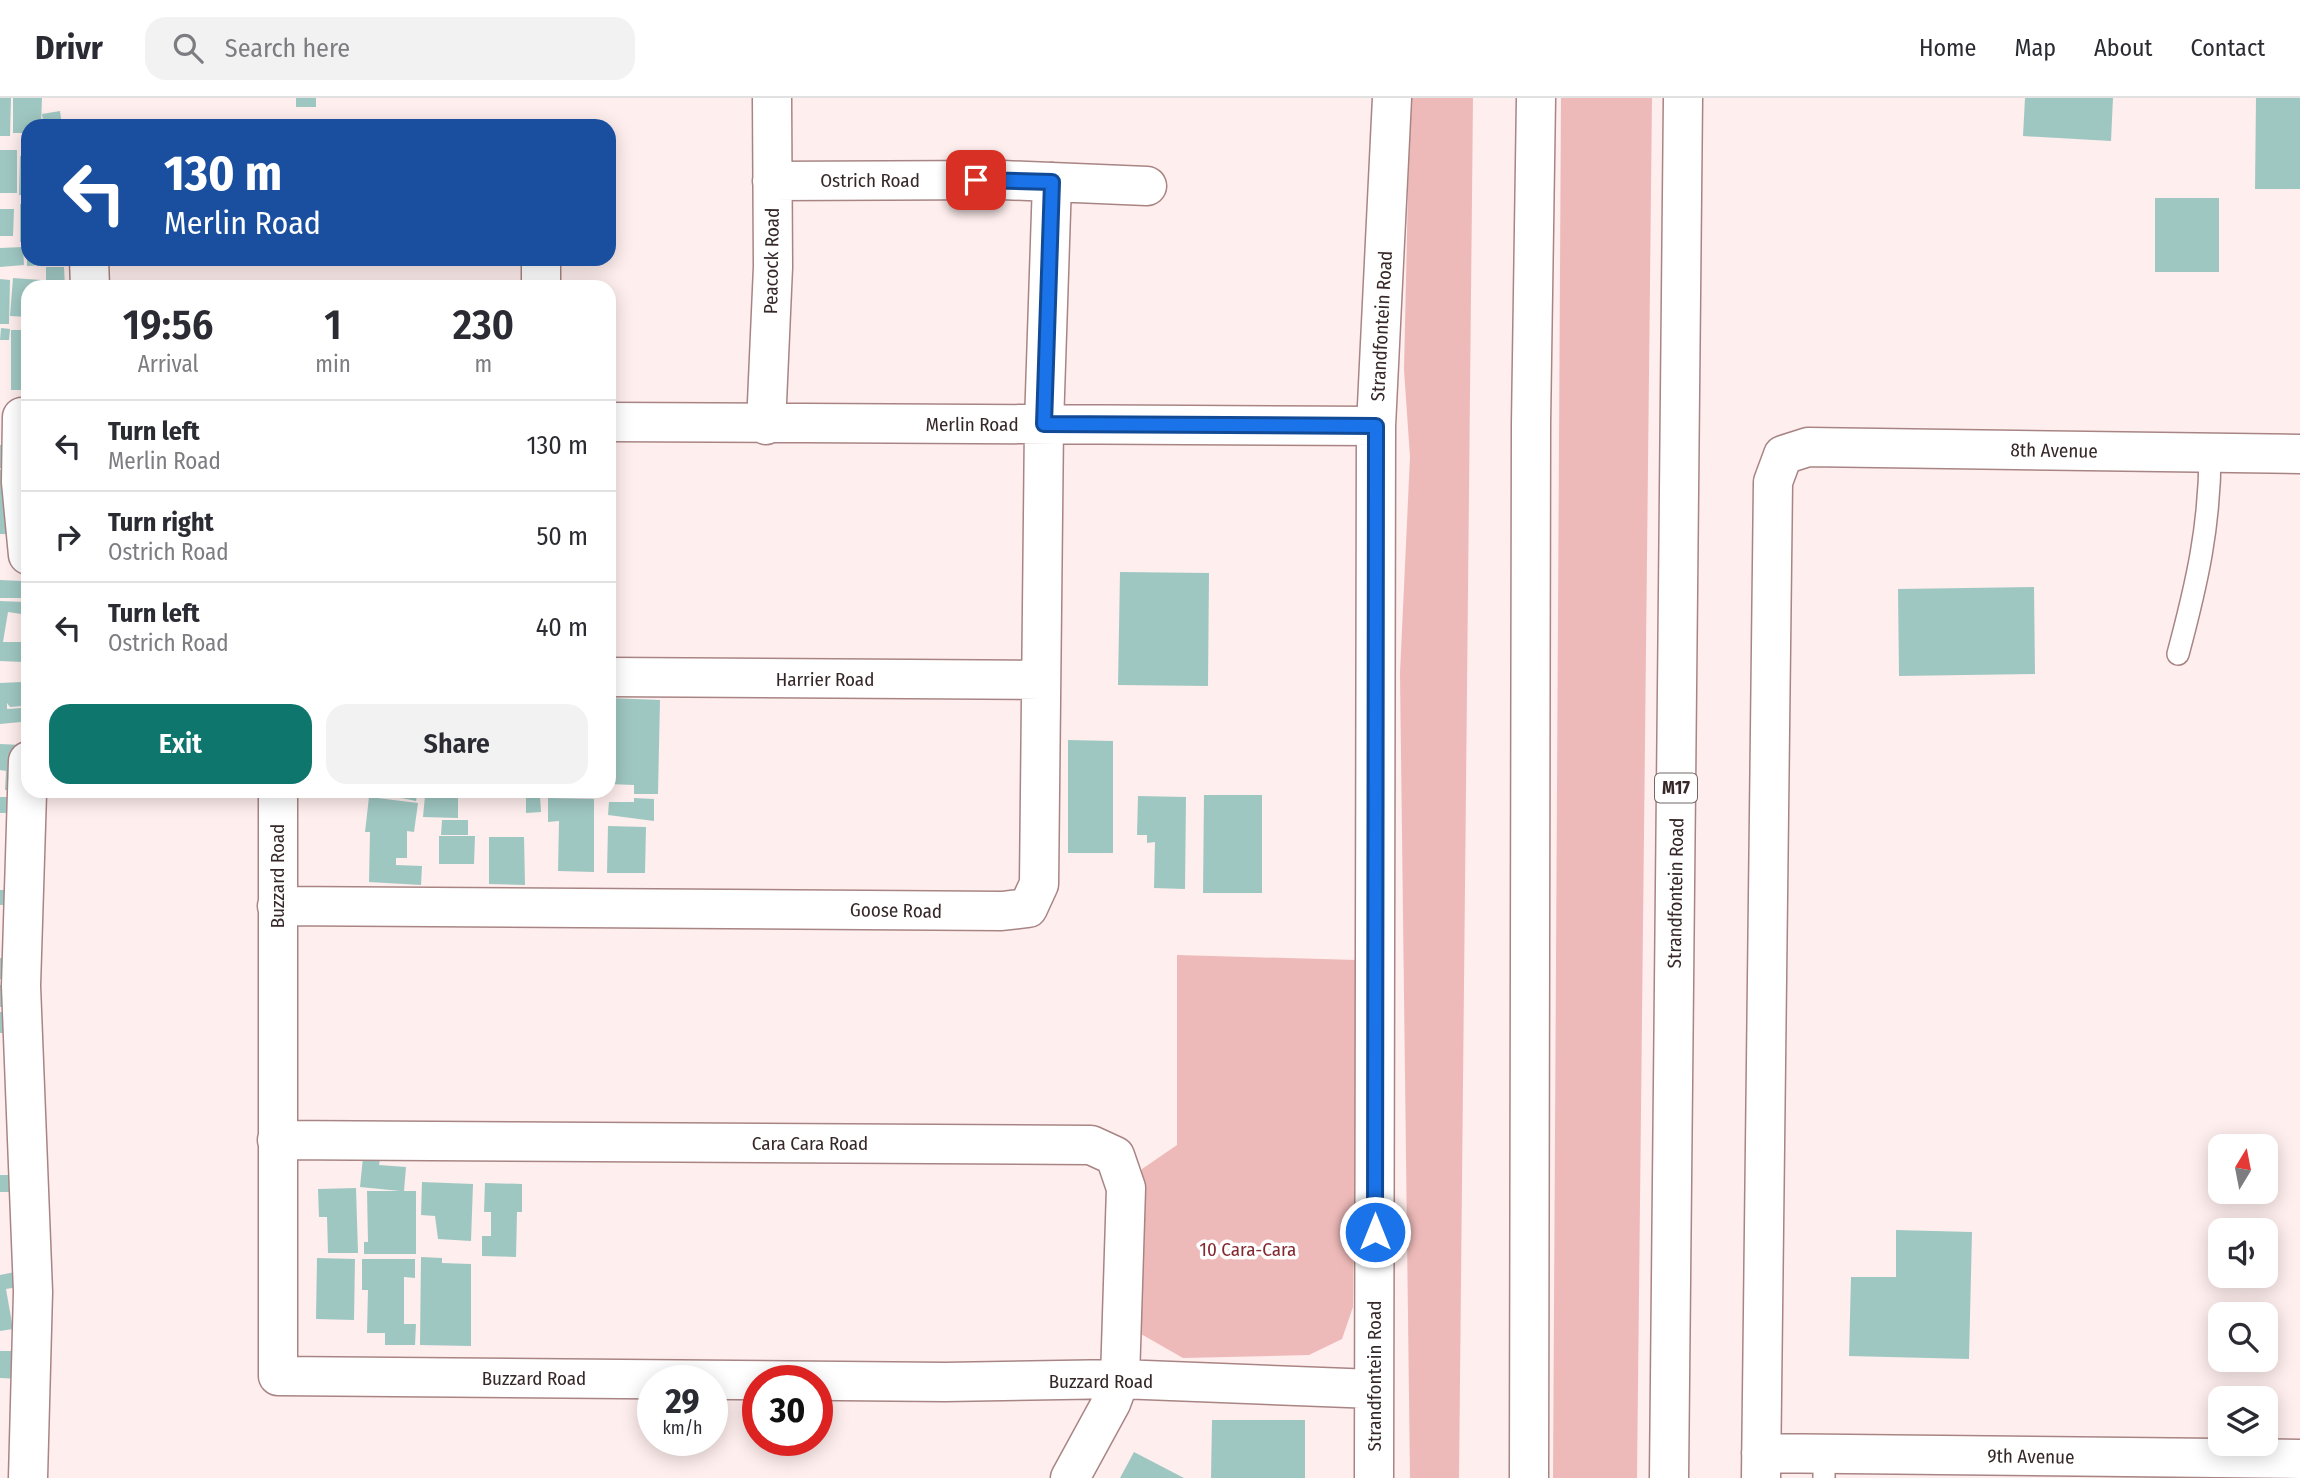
<!DOCTYPE html>
<html lang="en">
<head>
<meta charset="utf-8">
<style>
  :root { --surface:#fff; --page:#f2f2f3; --text:#2b2b33; --muted:#7c7c81; --line:#e1e1e2; --accent:#0f766e }
  body { margin:0; font-family:"Fira Sans Condensed",sans-serif; background:var(--page); color:var(--text); height:100vh; display:flex; flex-direction:column; font-size:26px; white-space:nowrap }
  * { box-sizing:border-box; margin:0 }
  p { font-size:23px; color:var(--muted) }
  .icon { flex:none; width:38px; height:38px; fill:none; stroke:currentColor; stroke-width:2; stroke-linecap:round; stroke-linejoin:round }
  .map { position:relative; flex:1; overflow:hidden }
  .details { position:absolute; left:21px; top:182px; width:595px; height:518px; display:flex; flex-direction:column; background:var(--surface); border-radius:21px; box-shadow:0 4px 18px #0003 }
  .details>* { flex:none }
  .guide { position:absolute; left:21px; top:21px; width:595px; height:147px; border-radius:21px; box-shadow:0 4px 18px #0003; background:#1a4fa0; color:#fff; overflow:hidden }
  .needle { width:46px; rotate:10deg }
  .controls { position:absolute; left:2208px; top:1036px; display:grid; gap:14px }
  .controls a { display:grid; place-items:center; width:70px; height:70px; border-radius:14px; background:var(--surface); box-shadow:0 4px 18px #0003; font-size:35px }
  .speed { position:absolute; left:637px; top:1267px; display:flex; gap:14px; font-size:35px; font-weight:700; text-align:center }
  .speed>* { display:grid; place-content:center; width:91px; height:91px; border-radius:50%; background:var(--surface); box-shadow:0 4px 18px #0003; line-height:1 }
  .speed small { font-size:18px; font-weight:400 }
  .speed .limit { border:10px solid #d22; background:#fff; color:#111 }
  .pin { position:absolute; display:grid; place-items:center; width:60px; height:60px; color:#fff; margin:-30px; border-radius:14px; box-shadow:0 4px 10px #0006 }
  .me { position:absolute; width:77px; margin:-38px; rotate:0deg; stroke-linejoin:round; filter:drop-shadow(0 0 5px #0008) }
  .turn { display:flex; align-items:center; gap:24px; height:147px; padding:0 28px; font-size:32px }
  .turn .icon { width:91px; height:91px; stroke-width:2.5 }
  .turn b { display:block; font-size:49px; line-height:60px }
  .eta { display:flex; justify-content:space-evenly; align-items:center; height:119px; text-align:center }
  .eta b { font-size:42px; font-weight:600; line-height:49px }
  .button { display:flex; gap:14px; margin-top:auto; padding:14px 28px }
  .button a { flex:1; height:80px; border-radius:21px; background:var(--accent); color:#fff; font-size:28px; font-weight:600; line-height:80px; text-align:center }
  .button a+a { background:var(--page); color:var(--text) }
  ul { padding:0; list-style:none }
  li { display:flex; align-items:center; gap:21px; height:91px; padding:0 28px; border-top:2px solid var(--line) }
  li div { flex:1 }
  li b { display:block; font-size:26px }
  li em { font-style:normal }
  header { display:flex; align-items:center; gap:42px; box-sizing:border-box; height:98px; padding:0 35px; background:var(--surface); border-bottom:2px solid var(--line) }
  header strong { font-size:33px }
  nav { display:flex; gap:38px; margin-inline-start:auto; font-size:24px }
  .search { width:490px; height:63px; background:var(--page); display:flex; align-items:center; gap:18px; box-sizing:border-box; padding:0 24px; border-radius:21px; color:var(--muted); font-size:26px }
  .map>svg:first-child { display:block }
  .green { fill:#edbab9 }
  .building { fill:#9fc7c2 }
  .lines { fill:none; stroke-linecap:round; stroke-linejoin:round }
  .lane-casing { stroke:#a88584; stroke-width:24 }
  .street-casing { stroke:#a88584; stroke-width:41 }
  .primary-casing { stroke:#a88584; stroke-width:41 }
  .lane { stroke:#fff; stroke-width:21 }
  .street { stroke:#fff; stroke-width:38 }
  .primary { stroke:#fff; stroke-width:38 }
  .route-casing { stroke:#114b97; stroke-width:18 }
  .route { stroke:#1a73e8; stroke-width:12 }
  .labels { text-anchor:middle; stroke-width:7; stroke-linejoin:round; paint-order:stroke }
  .shield { fill:#fff; stroke:#726868; stroke-width:2 }
  .shield-label { font-size:18px; font-weight:bold; fill:#362828 }
  .street-label { font-size:19px; fill:#362828; stroke:#fff }
  .park-label { font-size:19px; fill:#832930; stroke:#fff }
</style>
</head>
<body>
<header>
<strong>Drivr</strong>
<div class="search"><svg class="icon" aria-label="search" viewBox="0 0 24 24"><circle cx="10" cy="10" r="6"/><path d="M15 15l6 6"/></svg>Search here</div>
<nav><a>Home</a><a>Map</a><a>About</a><a>Contact</a></nav>
</header>
<div class="map">
<svg width="2300" height="1380" viewBox="0 0 2300 1380">
  <rect width="100%" height="100%" fill="#feeeed"/>
  <path class="green" d="M1410,0H1473L1459,1380H1410L1400,575L1410,359L1404,272Z
    M1561,0H1652L1637,1380H1553Z
    M1177,857L1357,862L1353,1209L1342,1241L1309,1257L1183,1260L1141,1236L1142,1071L1177,1047Z"/>
  <path class="building" d="M0,0H11L10,38H0Z
    M13,0H42L41,28H28V35H13Z
    M296,0H316V9H296Z
    M2025,0H2113L2111,43L2023,38Z
    M2256,0H2300V91H2255Z
    M60,13L62,28H44L42,16Z
    M0,52H17V95H0Z
    M20,58H28V97H19Z
    M2155,100H2219V174H2155Z
    M20,106H28V144H20Z
    M0,111H14L13,138H0Z
    M23,149L24,167L0,169V150Z
    M27,161H63V166L27,168Z
    M46,169H64L65,189H46Z
    M13,180L41,182L40,189H28V219L10,218Z
    M0,181L10,182L9,226H0Z
    M1,230L10,231L9,242H0Z
    M11,232H28V292H11Z
    M0,347H11L10,370H0Z
    M0,372L11,373L8,436H0Z
    M1120,474L1209,475L1208,588L1118,587Z
    M0,482L22,483V500H0Z
    M2034,489L2035,576L1899,578L1898,491Z
    M0,503L24,504L21,516L8,514L3,544H24L23,564L0,563Z
    M22,584L23,608L10,609L7,605V611L21,610V624L0,626V585Z
    M610,600L660,602L658,696H634V687L609,686Z
    M1068,642L1113,643V755H1068Z
    M0,646L22,647L20,693L5,692L6,673L0,672Z
    M367,693H418L416,703Z
    M426,693H443V696H426Z
    M448,693H469V695L448,696Z
    M526,697H540L541,714L526,715Z
    M1204,697H1262V795H1203Z
    M425,698L458,700V720L423,719Z
    M1138,698L1186,699L1185,791L1154,790L1155,744L1147,745V737H1137Z
    M0,699H18L17,715H0Z
    M369,699L418,705L414,734L407,733V760H396V767L422,768L421,787L369,784L370,734H365Z
    M548,700L594,701V774L558,773L559,723L548,724Z
    M634,700L654,701V723L608,717L609,704H634Z
    M442,722H468V737H441Z
    M608,728L646,729L645,775H607Z
    M439,738H475L474,766H439Z
    M489,739H524L525,787L489,786Z
    M0,792H4L5,807H0Z
    M0,860L7,861L6,881H0Z
    M0,887H8V909H0Z
    M0,914H5L3,935H0Z
    M363,1059L380,1061L379,1067L406,1069L404,1093H416V1156H364V1144H368L367,1093H400L360,1089Z
    M0,1077H11V1094H0Z
    M422,1084L473,1086L471,1143L438,1141L435,1118L421,1117Z
    M485,1085L522,1086V1114H517L516,1159L482,1158V1138H491V1114H484Z
    M356,1090L358,1155H328L327,1119H319L318,1091Z
    M1896,1132L1972,1134L1969,1261L1849,1258L1851,1179H1896Z
    M421,1159L442,1160V1165L471,1166V1248L420,1247Z
    M317,1160L355,1161L354,1222L316,1221Z
    M362,1161H415V1180L404,1179V1226H416L415,1247H385V1235H367L368,1192H362Z
    M15,1174L18,1189L6,1191L13,1231L0,1233V1177Z
    M0,1253H20L19,1281L0,1280Z
    M1212,1322H1305V1380H1211Z
    M1134,1354L1184,1380H1120Z"/>
  <g class="lines">
    <defs>
      <path id="lane" d="M2178,556C2197,485 2210,428 2210,354
        M1824,1380V1355"/>
      <path id="street" d="M772,83L1002,82L1147,88
        M89,161L90,189
        M541,189V161
        M22,319L21,384L28,457
        M609,324L1376,328
        M766,327L773,169L772,0
        M609,579L1040,582
        M278,693V1278L945,1284L1120,1281L1374,1291
        M277,808L1002,813L1028,810L1039,786L1044,326L1052,84
        M277,1042L1091,1047L1115,1058L1126,1090L1120,1281L1111,1305L1070,1380
        M1761,1355L2300,1361
        M28,1380L33,1194L21,888L28,663
        M1374,1380L1376,328L1392,0
        M1761,1380L1773,384L1783,357L1808,349L2300,356"/>
      <path id="primary" d="M1529,1380L1531,326L1536,0
        M1669,1380L1683,0"/>
    </defs>
    <use href="#lane" class="lane-casing"/>
    <use href="#street" class="street-casing"/>
    <use href="#primary" class="primary-casing"/>
    <use href="#lane" class="lane"/>
    <use href="#street" class="street"/>
    <use href="#primary" class="primary"/>
  </g>
  <g class="lines">
    <defs>
      <path id="route" d="M976,82L1052,84L1044,326L1376,328L1375,1134"/>
    </defs>
    <use href="#route" class="route-casing"/>
    <use href="#route" class="route"/>
  </g>
  <g class="labels">
    <rect class="shield" x="1655" y="675.5" width="42" height="29" rx="5"/>
    <g class="shield-label">
      <text x="1676" y="696">M17</text>
    </g>
    <g class="street-label">
      <text x="870" y="89">Ostrich Road</text>
      <text transform="translate(771 163) rotate(-89)" y="7">Peacock Road</text>
      <text transform="translate(1381 228) rotate(-87)" y="7">Strandfontein Road</text>
      <text x="972" y="333">Merlin Road</text>
      <text transform="translate(2054 352) rotate(1)" y="7">8th Avenue</text>
      <text x="825" y="588">Harrier Road</text>
      <text transform="translate(277 778) rotate(-90)" y="7">Buzzard Road</text>
      <text transform="translate(1675 795) rotate(-89)" y="7">Strandfontein Road</text>
      <text transform="translate(896 812) rotate(1)" y="7">Goose Road</text>
      <text x="810" y="1052">Cara Cara Road</text>
      <text transform="translate(1374 1278) rotate(-90)" y="7">Strandfontein Road</text>
      <text x="534" y="1287">Buzzard Road</text>
      <text x="1101" y="1290">Buzzard Road</text>
      <text transform="translate(2031 1358) rotate(1)" y="7">9th Avenue</text>
    </g>
    <g class="park-label">
      <text x="1248" y="1158">10 Cara-Cara</text>
    </g>
  </g>
</svg>
<div class="controls">
<a><svg class="needle" viewBox="-14 -14 28 28"><path d="M0-13l5 13h-10z" fill="#e53935"/><path d="M0 13l5-13h-10z" fill="#7c7c81"/></svg></a>
<a><svg class="icon" aria-label="sound" viewBox="0 0 24 24"><path d="M4 9h4l5-4v14l-5-4H4zM17 9q2 3 0 6"/></svg></a>
<a><svg class="icon" aria-label="search" viewBox="0 0 24 24"><circle cx="10" cy="10" r="6"/><path d="M15 15l6 6"/></svg></a>
<a><svg class="icon" aria-label="layers" viewBox="0 0 24 24"><path d="M12 4l9 5-9 5-9-5zM3 14l9 5 9-5"/></svg></a>
</div>
<div class="speed"><div>29<small>km/h</small></div><div class="limit">30</div></div>
<div class="pin" style="left:976px;top:82px;background:#d93025"><svg class="icon" aria-label="arrive" viewBox="0 0 24 24"><path d="M6 21V4h12l-3 4 3 4H6"/></svg></div>
<svg class="me" style="left:1375px;top:1134px" viewBox="-20 -20 40 40"><circle r="17" fill="#1a73e8" stroke="#fff" stroke-width="3"/><path d="M0-11L8 9 0 5-8 9z" fill="#fff"/></svg>
<div class="guide">
<div class="turn"><svg class="icon" aria-label="left" viewBox="0 0 24 24"><path d="M17 20v-9H6M10 6l-5 5 5 5"/></svg><div><b>130 m</b>Merlin Road</div></div>
</div>
<section class="details">
<div class="eta">
<div><b>19:56</b><p>Arrival</p></div>
<div><b>1</b><p>min</p></div>
<div><b>230</b><p>m</p></div>
</div>
<ul>
<li><svg class="icon" aria-label="left" viewBox="0 0 24 24"><path d="M17 20v-9H6M10 6l-5 5 5 5"/></svg><div><b>Turn left</b><p>Merlin Road</p></div><em>130 m</em></li>
<li><svg class="icon" aria-label="right" viewBox="0 0 24 24"><path d="M7 20v-9h11M14 6l5 5-5 5"/></svg><div><b>Turn right</b><p>Ostrich Road</p></div><em>50 m</em></li>
<li><svg class="icon" aria-label="left" viewBox="0 0 24 24"><path d="M17 20v-9H6M10 6l-5 5 5 5"/></svg><div><b>Turn left</b><p>Ostrich Road</p></div><em>40 m</em></li>
</ul>
<div class="button"><a>Exit</a><a>Share</a></div>
</section>
</div>
</body>
</html>
